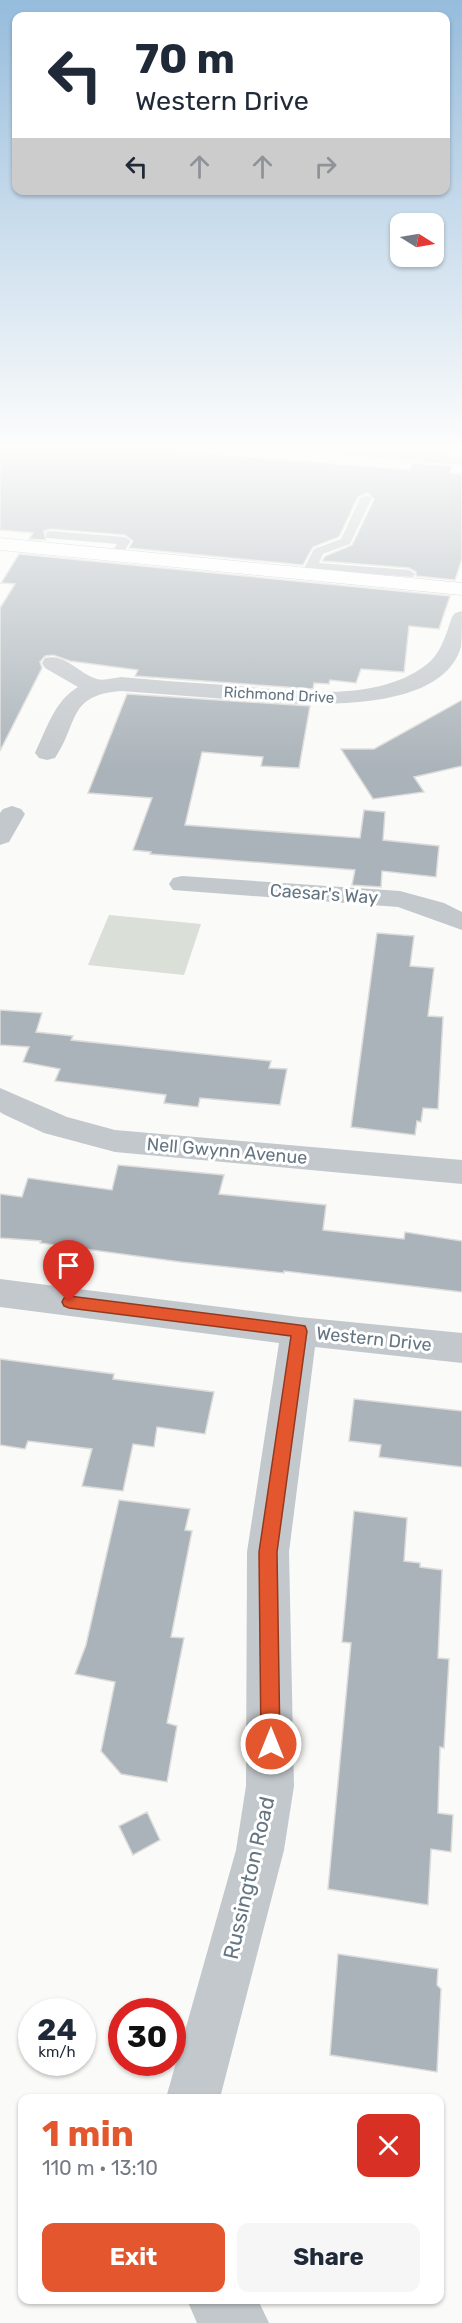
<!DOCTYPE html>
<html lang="en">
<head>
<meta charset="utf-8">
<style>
  :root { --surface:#fff; --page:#f6f6f7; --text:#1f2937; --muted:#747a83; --accent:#e4572e }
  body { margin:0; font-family:Rubik,sans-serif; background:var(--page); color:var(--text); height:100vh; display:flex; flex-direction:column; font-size:22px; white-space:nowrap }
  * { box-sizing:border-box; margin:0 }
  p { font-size:20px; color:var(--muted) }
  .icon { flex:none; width:33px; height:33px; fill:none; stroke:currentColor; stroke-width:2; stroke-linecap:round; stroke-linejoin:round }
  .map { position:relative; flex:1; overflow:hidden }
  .details { position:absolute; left:18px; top:2094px; width:426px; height:210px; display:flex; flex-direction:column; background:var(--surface); border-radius:12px; box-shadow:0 2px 4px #0004 }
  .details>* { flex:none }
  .guide { position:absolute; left:12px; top:12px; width:438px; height:183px; border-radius:12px; box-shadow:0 2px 4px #0004; background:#fff; color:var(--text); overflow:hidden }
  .needle { width:39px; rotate:101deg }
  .controls { position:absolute; left:390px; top:213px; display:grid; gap:12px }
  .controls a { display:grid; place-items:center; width:54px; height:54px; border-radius:12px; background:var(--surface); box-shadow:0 2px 4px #0004; font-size:30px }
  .speed { position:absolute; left:18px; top:1998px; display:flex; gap:12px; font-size:30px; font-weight:700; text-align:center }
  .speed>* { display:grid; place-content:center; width:78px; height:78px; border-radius:50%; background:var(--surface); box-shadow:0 2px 4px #0004; line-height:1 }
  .speed small { font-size:15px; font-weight:400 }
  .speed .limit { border:9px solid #d22; background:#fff; color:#111 }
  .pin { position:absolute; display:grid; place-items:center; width:51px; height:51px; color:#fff; margin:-62px -26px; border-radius:50% 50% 50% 0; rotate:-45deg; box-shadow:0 0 6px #0007 }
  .pin .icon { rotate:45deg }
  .me { position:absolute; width:66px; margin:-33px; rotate:0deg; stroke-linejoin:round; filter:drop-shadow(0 0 4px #0008) }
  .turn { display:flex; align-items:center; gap:21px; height:126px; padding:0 24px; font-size:27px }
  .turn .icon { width:78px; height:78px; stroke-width:2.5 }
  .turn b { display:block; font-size:42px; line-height:51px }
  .lanes { display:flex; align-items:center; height:57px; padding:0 24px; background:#0003; justify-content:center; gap:30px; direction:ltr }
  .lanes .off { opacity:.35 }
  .round { display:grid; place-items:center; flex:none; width:63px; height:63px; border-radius:12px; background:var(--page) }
  .summary { display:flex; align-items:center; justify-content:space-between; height:102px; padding:0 24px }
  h1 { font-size:36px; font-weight:700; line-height:45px; color:var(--accent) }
  .action { display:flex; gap:12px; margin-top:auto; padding:12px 24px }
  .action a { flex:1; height:69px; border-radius:12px; background:var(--accent); color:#fff; font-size:24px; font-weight:700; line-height:69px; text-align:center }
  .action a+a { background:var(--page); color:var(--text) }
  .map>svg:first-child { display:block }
  .green { fill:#dadfd7 }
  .building { fill:#aab3b9; stroke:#dcdcda; stroke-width:1.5 }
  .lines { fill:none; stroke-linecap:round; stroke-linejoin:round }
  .secondary-casing { stroke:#b3babf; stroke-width:1 }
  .lane { fill:#c3c8cc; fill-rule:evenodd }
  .street { fill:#c3c8cc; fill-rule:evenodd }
  .secondary { fill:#fff; fill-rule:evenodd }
  .route { fill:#e4572e; stroke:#94391e; stroke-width:1.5 }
  .labels { text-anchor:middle; stroke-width:6; stroke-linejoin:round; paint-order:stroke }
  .far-street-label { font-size:15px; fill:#657683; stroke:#fff }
  .street-label { font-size:18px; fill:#657683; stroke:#fff }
  .near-street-label { font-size:21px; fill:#657683; stroke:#fff }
</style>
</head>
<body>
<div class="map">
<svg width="462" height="2323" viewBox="0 0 462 2323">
  <rect width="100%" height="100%" fill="#fafaf8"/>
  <path class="green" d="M109,915L201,924L184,975L88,965Z"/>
  <path class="building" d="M0,446H114L410,470L412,463L452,466L450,473L462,474V559L455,580L416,576V572L409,568L322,561L325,556L352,545L374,499L367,493L358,497L339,537L313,547L303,565L129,548L133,541L125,535L50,529L44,531L46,540L29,539L33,533L0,530Z
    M417,446H459L457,452L416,449Z
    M19,554L450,596L439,629L409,626L404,672L361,669L356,683L330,680L329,684L314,683L313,689L135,676L138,670L70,661L53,655L45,656L40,662L42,668L0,751V608L15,584L1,583Z
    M127,694L310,706L299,768L261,766L263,757L202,752L185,825L360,838L364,810L385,812L383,840L439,846L436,877L382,871L381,887L352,885L355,870L150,854L151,852L133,850L152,798L88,793Z
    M462,700V766L414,777L424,792L373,799L341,749H374Z
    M377,933L414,936L410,966L434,968L428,1016L443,1017L438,1109L423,1108L421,1122L417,1121L415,1135L351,1127Z
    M0,1010L42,1013L36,1032L73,1036L71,1040L271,1061L269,1068L287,1069L280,1105L200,1098L198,1107L164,1103L166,1095L55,1081L60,1069L23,1062L29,1047L0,1045Z
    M118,1165L224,1175L219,1194L326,1205L323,1230L404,1239L405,1232L462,1241V1292L284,1271V1273L181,1262L40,1243L41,1241L0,1238V1194L22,1197L28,1178L112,1190Z
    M0,1359L114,1374L113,1379L214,1392L205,1434L157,1427L154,1447L133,1444L123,1491L82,1486L92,1449L28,1441L25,1449L0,1445Z
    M354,1399L462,1411V1467L379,1457L381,1445L349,1441Z
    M119,1500L190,1509L185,1530L192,1531L171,1637L184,1638L167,1723L177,1726L167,1782L121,1774L101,1751L115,1682L75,1674L86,1645Z
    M354,1511L407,1518L404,1561L420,1563V1567L442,1570L438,1658L449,1659L444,1748L440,1747L438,1813L453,1815L451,1852L431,1849L428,1905L328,1889L351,1643L342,1642Z
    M147,1812L160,1840L133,1855L119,1826Z
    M338,1954L438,1969L437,1985L441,1989L437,2072L330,2055Z"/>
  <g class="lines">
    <defs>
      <path id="secondary" d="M0,538L462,583V595L0,550Z"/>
    </defs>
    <use href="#secondary" class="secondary-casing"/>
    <path class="lane" d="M366,495L372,498L350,544L323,554L319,563L409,570L415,574L413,577L315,570L312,575H304L302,572L314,549L341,539L360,498Z
      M50,531L125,537L131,541L120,557L116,558L110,554L117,544L46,538V532Z"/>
    <path class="street" d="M283,446H353L462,455V465L291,451Z
      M462,611C462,622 462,637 461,647C439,721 283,703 226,699C191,696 156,694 121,691C67,695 79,723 55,758L47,760L39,758L35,753C46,730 55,700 78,687L45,668L42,663L45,658C66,653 79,674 97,679C103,681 114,678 121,677C156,680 191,683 226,685C287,690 374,705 426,665C441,654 446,634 452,617L455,613Z
      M12,806L21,809L25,814L9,842L0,845V813L3,809Z
      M182,876L400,891L444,903L462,912V930L398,907L173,890L169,884L173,878Z
      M0,1088L67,1117L115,1130L462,1160V1184L115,1152L44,1133L3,1114L0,1112Z
      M0,1279L299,1317L462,1333V1363L315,1347L289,1552L294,1786L284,1850L220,2098H166L236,1850L246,1786L247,1552L279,1343L0,1307Z
      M187,2300H258L269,2323H197Z"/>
    <use href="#secondary" class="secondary"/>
  </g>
  <linearGradient id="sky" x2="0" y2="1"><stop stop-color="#96bcdc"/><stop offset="0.58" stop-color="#fdfdfc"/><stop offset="1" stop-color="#fdfdfc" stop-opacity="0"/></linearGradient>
  <rect width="462" height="771" fill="url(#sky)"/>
  <path class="route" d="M69,1296L299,1325L305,1326L307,1331L277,1552L280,1744L277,1751L271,1754L264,1751L261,1744L259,1552L291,1336L69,1308L64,1306L62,1302L64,1298Z"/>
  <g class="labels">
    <g class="far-street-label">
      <text transform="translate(279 695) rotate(3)" y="5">Richmond Drive</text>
    </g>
    <g class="street-label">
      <text transform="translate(324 894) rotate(4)" y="6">Caesar's Way</text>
      <text transform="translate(227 1151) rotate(5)" y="6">Nell Gwynn Avenue</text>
      <text transform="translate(374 1339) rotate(6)" y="6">Western Drive</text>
    </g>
    <g class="near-street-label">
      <text transform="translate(249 1878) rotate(-77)" y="7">Russington Road</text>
    </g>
  </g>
</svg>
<div class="controls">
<a><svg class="needle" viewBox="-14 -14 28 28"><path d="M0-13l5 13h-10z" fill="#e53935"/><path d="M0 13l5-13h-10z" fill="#747a83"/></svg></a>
</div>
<div class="speed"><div>24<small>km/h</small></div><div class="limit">30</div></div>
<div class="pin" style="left:69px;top:1302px;background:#d93025"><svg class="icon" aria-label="arrive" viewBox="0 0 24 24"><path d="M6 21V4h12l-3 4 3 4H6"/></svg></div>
<svg class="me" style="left:271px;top:1744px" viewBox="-20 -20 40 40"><circle r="17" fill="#e4572e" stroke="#fff" stroke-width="3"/><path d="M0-11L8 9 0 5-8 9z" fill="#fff"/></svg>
<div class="guide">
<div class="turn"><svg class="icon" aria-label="left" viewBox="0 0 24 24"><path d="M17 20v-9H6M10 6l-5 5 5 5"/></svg><div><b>70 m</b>Western Drive</div></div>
<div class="lanes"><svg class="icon" aria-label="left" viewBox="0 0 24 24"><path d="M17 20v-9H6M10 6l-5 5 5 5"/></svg><svg class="icon off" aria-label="ahead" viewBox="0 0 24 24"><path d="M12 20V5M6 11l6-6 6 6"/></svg><svg class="icon off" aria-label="ahead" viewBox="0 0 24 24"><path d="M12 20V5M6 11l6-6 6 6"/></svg><svg class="icon off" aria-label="right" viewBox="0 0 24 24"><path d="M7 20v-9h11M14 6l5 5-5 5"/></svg></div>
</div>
<section class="details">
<div class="summary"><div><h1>1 min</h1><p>110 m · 13:10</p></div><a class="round" style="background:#d93025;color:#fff"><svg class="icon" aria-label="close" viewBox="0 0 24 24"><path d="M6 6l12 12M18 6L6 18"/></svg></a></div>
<div class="action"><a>Exit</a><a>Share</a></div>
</section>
</div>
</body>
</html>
